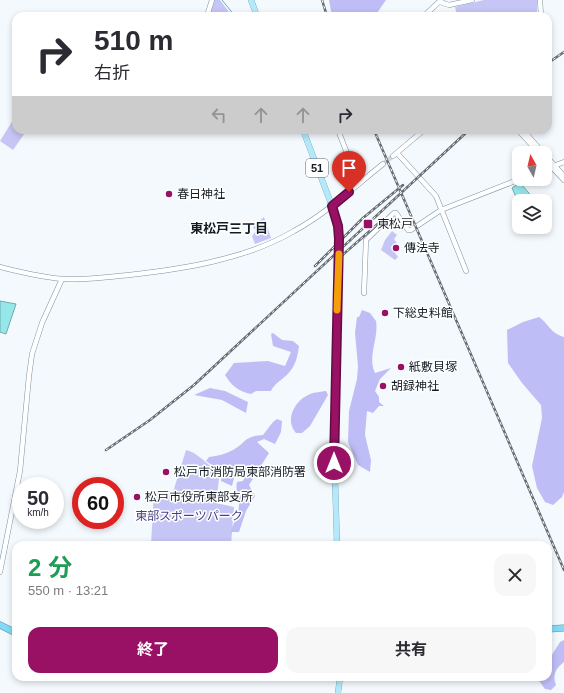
<!DOCTYPE html>
<html lang="ja">
<head>
<meta charset="utf-8">
<style>
  :root { --surface:#fff; --page:#f7f7f7; --text:#2b2b33; --muted:#7c7c81; --accent:#981165 }
  body { margin:0; font-family:Helvetica,"Noto Sans JP",sans-serif; background:var(--page); color:var(--text); height:100vh; display:flex; flex-direction:column; font-size:15px; white-space:nowrap }
  * { box-sizing:border-box; margin:0 }
  p { font-size:13px; color:var(--muted) }
  .icon { flex:none; width:22px; height:22px; fill:none; stroke:currentColor; stroke-width:2; stroke-linecap:round; stroke-linejoin:round }
  .map { position:relative; flex:1; overflow:hidden }
  .details { position:absolute; left:12px; top:541px; width:540px; height:140px; display:flex; flex-direction:column; background:var(--surface); border-radius:12px; box-shadow:0 2px 6px #0003 }
  .details>* { flex:none }
  .top-card { position:absolute; left:12px; top:12px; width:540px; height:122px; border-radius:12px; box-shadow:0 2px 6px #0003; background:#fff; color:var(--text); overflow:hidden }
  .needle { width:26px; rotate:352deg }
  .fabs { position:absolute; left:512px; top:146px; display:grid; gap:8px }
  .fabs a { display:grid; place-items:center; width:40px; height:40px; border-radius:8px; background:var(--surface); box-shadow:0 2px 6px #0003; font-size:20px }
  .speed { position:absolute; left:12px; top:477px; display:flex; gap:8px; font-size:20px; font-weight:700; text-align:center }
  .speed>* { display:grid; place-content:center; width:52px; height:52px; border-radius:50%; background:var(--surface); box-shadow:0 2px 6px #0003; line-height:1 }
  .speed small { font-size:10px; font-weight:400 }
  .speed .limit { border:6px solid #d22; background:#fff; color:#111 }
  .pin { position:absolute; display:grid; place-items:center; width:34px; height:34px; color:#fff; margin:-41px -17px; border-radius:50% 50% 50% 0; rotate:-45deg; box-shadow:0 0 4px #0007 }
  .pin .icon { rotate:45deg }
  .me { position:absolute; width:44px; margin:-22px; rotate:0deg; stroke-linejoin:round; filter:drop-shadow(0 0 3px #0008) }
  .turn { display:flex; align-items:center; gap:14px; height:84px; padding:0 16px; font-size:18px }
  .turn .icon { width:52px; height:52px; stroke-width:2.5 }
  .turn b { display:block; font-size:28px; line-height:34px }
  .lanes { display:flex; align-items:center; height:38px; padding:0 16px; background:#0003; justify-content:center; gap:20px; direction:ltr }
  .lanes .off { opacity:.35 }
  .round { display:grid; place-items:center; flex:none; width:42px; height:42px; border-radius:12px; background:var(--page) }
  .head { display:flex; align-items:center; justify-content:space-between; height:68px; padding:0 16px }
  h1 { font-size:24px; font-weight:700; line-height:30px; color:#1e9e55 }
  .cta { display:flex; gap:8px; margin-top:auto; padding:8px 16px }
  .cta a { flex:1; height:46px; border-radius:12px; background:var(--accent); color:#fff; font-size:16px; font-weight:700; line-height:46px; text-align:center }
  .cta a+a { background:var(--page); color:var(--text) }
  .map>svg:first-child { display:block }
  .green { fill:#c6c6f6 }
  .forest { fill:#bebdf6 }
  .water { fill:#96e7ea; stroke:#6faaaf }
  .lines { fill:none; stroke-linecap:round; stroke-linejoin:round }
  .stream { stroke:#6faaaf; stroke-width:1 }
  .minor-tunnel { stroke:#d2d8dc; stroke-width:4.5; stroke-dasharray:4.5 2; stroke-linecap:butt }
  .minor-casing { stroke:#7b92a5; stroke-width:5.5 }
  .major-casing { stroke:#5c98ac; stroke-width:6 }
  .highway-casing { stroke:#5c98ac; stroke-width:7 }
  .minor { stroke:#fff; stroke-width:4.5 }
  .major { stroke:#b5e9fa; stroke-width:5.5 }
  .highway { stroke:#83daf6; stroke-width:6 }
  .rail-casing { stroke:#656c73; stroke-width:2.5 }
  .rail { stroke:#fff; stroke-width:1; stroke-dasharray:3; stroke-linecap:butt }
  .route-casing { stroke:#630b42; stroke-width:10 }
  .route { stroke:#981165; stroke-width:7 }
  .slow { stroke:#f59e0b; stroke-width:7 }
  .poi-dot { fill:#981165; stroke:#fff; stroke-width:1.5 }
  .labels { text-anchor:middle; stroke-width:3; stroke-linejoin:round; paint-order:stroke }
  .shield { fill:#fff; stroke:#5a6066; stroke-width:1 }
  .shield-label { font-size:11px; font-weight:bold; fill:#131c24 }
  .poi-label { font-size:12px; fill:#131c24; stroke:#fff; text-anchor:start }
  .park-label { font-size:12px; fill:#463f82; stroke:#fff }
  .neighbourhood-label { font-size:13px; font-weight:bold; fill:#131c24; stroke:#fff }
</style>
</head>
<body>
<div class="map">
<svg width="564" height="693" viewBox="0 0 564 693">
  <rect width="100%" height="100%" fill="#f4f9fd"/>
  <path class="green" d="M214,0H220L232,16H223L210,12Z
    M484,0H537V16H457L455,7Z
    M13,120L16,122V130H27L13,150L0,141Z
    M264,217L271,238L255,244L252,236L256,231L253,227Z
    M392,231L397,235L394,239L397,243L391,247L398,257L395,260L381,250L385,240Z
    M186,450C190,451 195,453 198,456C206,461 210,468 220,471L216,503L234,507L231,545H151L154,491L173,492Z"/>
  <path class="forest" d="M329,0H386L377,13L378,16H332Z
    M362,310L370,313L376,321C379,338 367,357 375,373L391,368L380,379L375,391L379,397V402L384,406H379L373,413L367,411L365,435L371,460L370,472L358,465L348,442L349,411L357,379L358,366L355,333L357,317H359Z
    M539,317C550,325 550,333 564,337V492L562,497L553,505L545,502L537,488L532,466L542,418L541,405L522,383L508,363L507,330L523,322Z
    M273,333L282,340L293,341L299,346C298,354 296,364 291,370C286,378 275,382 271,391H256L251,394C239,392 231,385 225,375L234,363L268,361L285,366L291,352L273,346L271,334Z
    M210,388L225,391L248,402L246,413L222,400L194,395Z
    M326,391L328,395L310,426L302,433H296C284,420 295,400 310,394C315,392 321,392 326,391Z
    M277,419L282,421L281,432L275,444L264,439L257,442L269,453L249,485L255,496L246,511L239,532H230C234,523 239,514 239,504C239,497 235,490 237,482L243,481L245,477L242,475L238,478L235,474L232,486L221,481L222,468H216L206,461L209,457C218,456 225,454 233,450C247,442 244,436 263,435L273,422Z
    M564,640V662C556,668 552,675 556,685L551,690L545,689L537,678L538,677H548V661L560,642Z"/>
  <path class="water" d="M518,184H521L536,201H519V204L512,188Z
    M0,301L16,304L6,334L0,332Z"/>
  <g class="lines">
    <path class="stream" d="M222,0L235,16"/>
    <path class="minor-tunnel" d="M383,164L393,156"/>
    <defs>
      <path id="minor" d="M540,0L541,16
        M440,2L449,5L472,0
        M207,16L212,0
        M424,16L441,0
        M338,130L359,184
        M518,130L539,153
        M523,130L543,153
        M397,153L436,196L466,271
        M545,155L564,176
        M393,156L424,130
        M545,160L564,180
        M545,169L564,162
        M0,267C21,272 44,278 65,279C87,280 108,277 129,275C183,269 247,259 294,231C327,213 354,187 383,164
        M364,293L366,240L394,213H396L408,230H411L441,210L520,179
        M0,572L20,471L29,376L32,354L42,323L62,279"/>
      <path id="major" d="M251,0L257,16
        M303,130L332,206L338,233L334,444L337,545
        M338,693L340,677"/>
      <path id="highway" d="M0,625L16,633
        M548,629L564,628"/>
    </defs>
    <use href="#minor" class="minor-casing"/>
    <use href="#major" class="major-casing"/>
    <use href="#highway" class="highway-casing"/>
    <use href="#minor" class="minor"/>
    <use href="#major" class="major"/>
    <use href="#highway" class="highway"/>
    <defs>
      <path id="rail" d="M322,0L327,16
        M548,63L564,52
        M374,130L564,570
        M338,259L380,222
        M315,266L363,218L403,185
        M106,450L150,420L194,385L469,130"/>
    </defs>
    <use href="#rail" class="rail-casing"/>
    <use href="#rail" class="rail"/>
  </g>
  <g class="lines">
    <defs>
      <path id="route" d="M334,463L339,239L338,226L332,206L349,192"/>
    </defs>
    <use href="#route" class="route-casing"/>
    <use href="#route" class="route"/>
    <path class="slow" d="M337,310L339,254"/>
  </g>
  <g class="poi-dot">
    <circle cx="169" cy="194" r="4"/>
    <rect x="363" y="219" width="10" height="10" rx="2"/>
    <circle cx="396" cy="248" r="4"/>
    <circle cx="385" cy="313" r="4"/>
    <circle cx="401" cy="367" r="4"/>
    <circle cx="383" cy="386" r="4"/>
    <circle cx="166" cy="472" r="4"/>
    <circle cx="137" cy="497" r="4"/>
  </g>
  <g class="labels">
    <rect class="shield" x="306" y="159" width="22" height="18" rx="3"/>
    <g class="shield-label">
      <text x="317" y="172">51</text>
    </g>
    <g class="poi-label">
      <text x="177" y="198">春日神社</text>
      <text x="377" y="228">東松戸</text>
      <text x="404" y="252">傳法寺</text>
      <text x="393" y="317">下総史料館</text>
      <text x="409" y="371">紙敷貝塚</text>
      <text x="391" y="390">胡録神社</text>
      <text x="174" y="476">松戸市消防局東部消防署</text>
      <text x="145" y="501">松戸市役所東部支所</text>
    </g>
    <g class="park-label">
      <text x="189" y="520">東部スポーツパーク</text>
    </g>
    <g class="neighbourhood-label">
      <text x="229" y="233">東松戸三丁目</text>
    </g>
  </g>
</svg>
<div class="fabs">
<a><svg class="needle" viewBox="-14 -14 28 28"><path d="M0-13l5 13h-10z" fill="#e53935"/><path d="M0 13l5-13h-10z" fill="#7c7c81"/></svg></a>
<a><svg class="icon" aria-label="layers" viewBox="0 0 24 24"><path d="M12 4l9 5-9 5-9-5zM3 14l9 5 9-5"/></svg></a>
</div>
<div class="speed"><div>50<small>km/h</small></div><div class="limit">60</div></div>
<div class="pin" style="left:349px;top:192px;background:#d93025"><svg class="icon" aria-label="arrive" viewBox="0 0 24 24"><path d="M6 21V4h12l-3 4 3 4H6"/></svg></div>
<svg class="me" style="left:334px;top:463px" viewBox="-20 -20 40 40"><circle r="17" fill="#981165" stroke="#fff" stroke-width="3"/><path d="M0-11L8 9 0 5-8 9z" fill="#fff"/></svg>
<div class="top-card">
<div class="turn"><svg class="icon" aria-label="right" viewBox="0 0 24 24"><path d="M7 20v-9h11M14 6l5 5-5 5"/></svg><div><b>510 m</b>右折</div></div>
<div class="lanes"><svg class="icon off" aria-label="left" viewBox="0 0 24 24"><path d="M17 20v-9H6M10 6l-5 5 5 5"/></svg><svg class="icon off" aria-label="ahead" viewBox="0 0 24 24"><path d="M12 20V5M6 11l6-6 6 6"/></svg><svg class="icon off" aria-label="ahead" viewBox="0 0 24 24"><path d="M12 20V5M6 11l6-6 6 6"/></svg><svg class="icon" aria-label="right" viewBox="0 0 24 24"><path d="M7 20v-9h11M14 6l5 5-5 5"/></svg></div>
</div>
<section class="details">
<div class="head"><div><h1>2 分</h1><p>550 m · 13:21</p></div><a class="round"><svg class="icon" aria-label="close" viewBox="0 0 24 24"><path d="M6 6l12 12M18 6L6 18"/></svg></a></div>
<div class="cta"><a>終了</a><a>共有</a></div>
</section>
</div>
</body>
</html>
